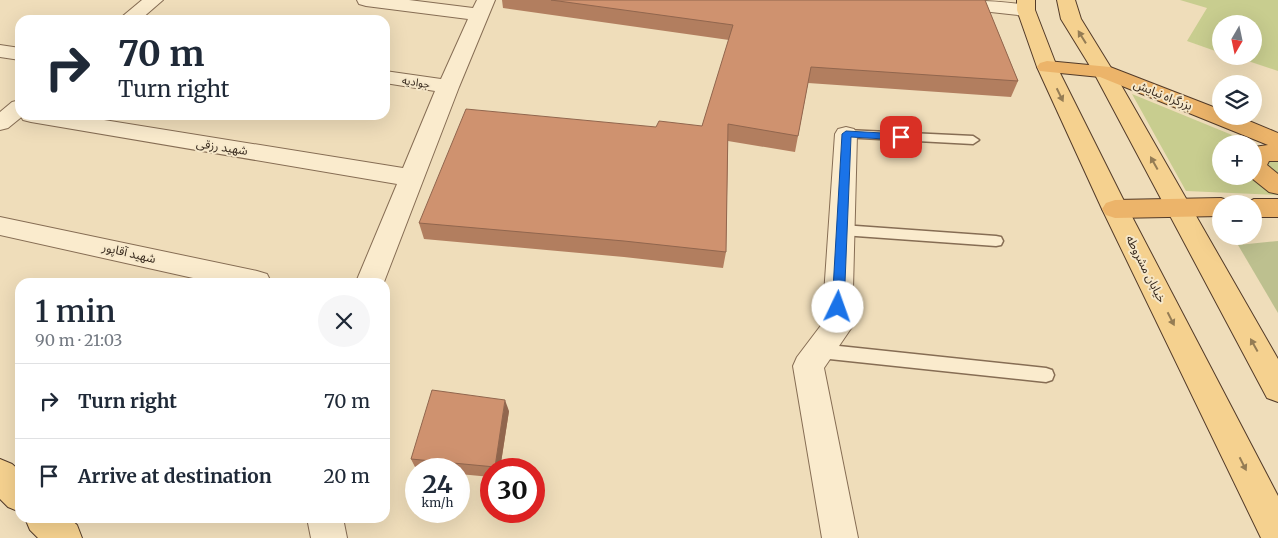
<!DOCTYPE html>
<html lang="en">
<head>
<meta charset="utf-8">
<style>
  :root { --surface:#fff; --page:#f6f6f7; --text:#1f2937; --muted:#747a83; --line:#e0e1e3 }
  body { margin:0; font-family:Merriweather,"Noto Sans Arabic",serif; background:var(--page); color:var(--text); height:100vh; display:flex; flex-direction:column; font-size:19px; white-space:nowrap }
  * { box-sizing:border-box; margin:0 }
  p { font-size:16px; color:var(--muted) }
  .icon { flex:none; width:28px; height:28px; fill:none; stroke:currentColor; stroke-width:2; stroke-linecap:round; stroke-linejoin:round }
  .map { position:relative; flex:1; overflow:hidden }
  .sheet { position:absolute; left:15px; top:278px; width:375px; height:245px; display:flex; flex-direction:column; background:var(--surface); border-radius:15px; box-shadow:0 5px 20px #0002 }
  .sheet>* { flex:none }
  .banner { position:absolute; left:15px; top:15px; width:375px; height:105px; border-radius:15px; box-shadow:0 5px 20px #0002; background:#fff; color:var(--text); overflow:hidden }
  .needle { width:32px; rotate:189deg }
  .buttons { position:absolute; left:1212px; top:15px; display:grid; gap:10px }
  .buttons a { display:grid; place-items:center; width:50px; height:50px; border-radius:50%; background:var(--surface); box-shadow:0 5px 20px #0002; font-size:25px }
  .speed { position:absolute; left:405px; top:458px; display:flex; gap:10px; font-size:25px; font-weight:700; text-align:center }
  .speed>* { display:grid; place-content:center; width:65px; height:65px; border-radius:50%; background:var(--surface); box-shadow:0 5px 20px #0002; line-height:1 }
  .speed small { font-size:12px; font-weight:400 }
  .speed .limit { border:8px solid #d22; background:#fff; color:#111 }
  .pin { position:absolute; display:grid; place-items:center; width:42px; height:42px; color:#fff; margin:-21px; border-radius:10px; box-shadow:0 2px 8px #0006 }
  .me { position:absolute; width:55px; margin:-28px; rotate:3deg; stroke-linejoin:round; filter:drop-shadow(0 0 4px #0008) }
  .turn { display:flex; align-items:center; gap:18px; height:105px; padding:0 20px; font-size:22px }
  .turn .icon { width:65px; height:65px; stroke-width:2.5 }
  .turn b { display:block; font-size:35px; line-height:42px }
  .round { display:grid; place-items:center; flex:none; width:52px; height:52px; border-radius:26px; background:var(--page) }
  .summary { display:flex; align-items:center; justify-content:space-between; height:85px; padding:0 20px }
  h1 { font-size:30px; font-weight:600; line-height:38px }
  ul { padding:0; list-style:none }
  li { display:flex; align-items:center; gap:15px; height:75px; padding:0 20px; border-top:1px solid var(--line) }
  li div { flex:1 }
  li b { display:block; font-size:19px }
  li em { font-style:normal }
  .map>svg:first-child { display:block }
  .green { fill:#c8cd8f }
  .cemetery { fill:#bdc08f }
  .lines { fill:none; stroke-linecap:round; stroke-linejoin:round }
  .service-casing { stroke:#866d54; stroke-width:3 }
  .minor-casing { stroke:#866d54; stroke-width:2 }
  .tertiary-casing { stroke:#866d54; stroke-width:2 }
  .primary-casing { stroke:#533b29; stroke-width:2 }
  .trunk-casing { stroke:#533b29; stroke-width:2 }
  .service { fill:#faebcd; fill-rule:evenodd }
  .minor { fill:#faebcd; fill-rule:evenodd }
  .tertiary { fill:#faebcd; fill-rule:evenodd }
  .primary { fill:#f5d18f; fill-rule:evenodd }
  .trunk { fill:#ecb46a; fill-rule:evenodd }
  .wall { fill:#b27e5f }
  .shaded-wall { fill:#91664e }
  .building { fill:#cf926f; stroke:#91664e }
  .oneway { fill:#947c54 }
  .route { fill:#1a73e8; stroke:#114b97 }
  .labels { text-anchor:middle; stroke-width:4; stroke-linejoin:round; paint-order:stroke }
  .far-street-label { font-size:11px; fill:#34261a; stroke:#f6e8ca }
  .street-label { font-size:12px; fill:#34261a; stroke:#f6e8ca }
</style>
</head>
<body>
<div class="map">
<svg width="1278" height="538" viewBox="0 0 1278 538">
  <rect width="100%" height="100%" fill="#efddba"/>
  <path class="green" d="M1180,0H1278V71L1233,56H1254V24H1221V53L1187,41L1207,8Z
    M1132,94L1254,144H1221V176H1254V144L1278,153V195L1186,191Z"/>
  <path class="cemetery" d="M1278,241V313L1238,245Z"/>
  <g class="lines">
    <defs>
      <path id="service" d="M846,130L973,136L979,140L973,144L842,137L840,134L842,131Z
        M842,225L996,236L1001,237L1003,241L1001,245L996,246L842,235L837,234L835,230L837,226Z
        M820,344L1046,368L1052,370L1054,375L1052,380L1046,382L820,358L814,356L812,351L814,346Z"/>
      <path id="minor" d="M357,0H409L473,8L477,0H495L459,87L384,282H356L397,184L31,122L23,120L20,115H73L403,168L435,91L385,83V71L441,79L468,19L366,6L359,4Z
        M927,0C962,0 998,0 1033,6L1035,10L1033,14L1026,16L936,6L929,4Z
        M0,45L20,48V60L0,57Z
        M846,127L854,129L857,134L852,327L824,368L858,538H822L793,366L797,357L822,324L835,134L838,129Z
        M0,217L257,271L267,274L271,282H211L0,235Z
        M307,518H343L347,538H311Z"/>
      <path id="tertiary" d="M142,0H163L140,20H118Z
        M20,100V115H24L8,128L0,130V112L12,102Z"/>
      <path id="primary" d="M1017,0H1035V10L1057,67L1128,209L1278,496V538H1261L1102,209L1037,67L1017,10Z
        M1057,0H1075L1081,19L1113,71L1278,359V402L1267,398L1093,71L1061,19Z
        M0,459L12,464L20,471V512L8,507L0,499Z
        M25,518H69L77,525L82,538H38L30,530Z"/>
      <path id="trunk" d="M1047,61L1110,67L1221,110V116H1237L1278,133V161H1269L1267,165L1278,174V194L1269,192L1249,176H1254V147L1268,145L1100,77L1040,71L1037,67L1040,63Z
        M1221,198L1230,201L1232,204H1221V216L1115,218L1106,215L1102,209L1106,203L1115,200Z
        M1254,199H1278V217H1254V204H1244Z"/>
    </defs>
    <use href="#service" class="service-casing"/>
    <use href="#minor" class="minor-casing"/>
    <use href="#tertiary" class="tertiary-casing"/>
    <use href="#primary" class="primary-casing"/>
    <use href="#trunk" class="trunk-casing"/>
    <use href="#service" class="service"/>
    <use href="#minor" class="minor"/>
    <use href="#tertiary" class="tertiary"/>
    <use href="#primary" class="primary"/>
    <use href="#trunk" class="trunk"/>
  </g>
  <path class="wall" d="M502,0H985L1018,81L1011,97L808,83L795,152L728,141L726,252L723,268L624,257L424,239L419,223L656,127L702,126L729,40L503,8Z
    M509,411L500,469H491V477L459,474V469H416L411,459Z"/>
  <path class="shaded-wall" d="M505,400L509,411L500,469H496L495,467Z"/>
  <path class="building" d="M551,0H985L1018,81L811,67L798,136L728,124L726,252L624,241L419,223L466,109L656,127L659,121L702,126L733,25Z
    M432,390L505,400L495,467L411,459Z"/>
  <defs><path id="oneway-solid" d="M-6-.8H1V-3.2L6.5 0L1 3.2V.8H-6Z" transform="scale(1.25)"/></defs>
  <g class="oneway">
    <use href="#oneway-solid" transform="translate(1082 37) rotate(-122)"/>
    <use href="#oneway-solid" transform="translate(1060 95) rotate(64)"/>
    <use href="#oneway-solid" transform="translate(1154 163) rotate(-119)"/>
    <use href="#oneway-solid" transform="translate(1171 319) rotate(63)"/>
    <use href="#oneway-solid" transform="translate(1254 345) rotate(-119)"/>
    <use href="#oneway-solid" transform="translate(1243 464) rotate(63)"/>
  </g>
  <path class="route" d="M846,131L901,134L905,137L901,140L851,137L844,307L842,311H834L832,307L842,134Z"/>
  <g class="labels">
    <g class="far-street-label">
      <text transform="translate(416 82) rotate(9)" y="4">جوادیه</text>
    </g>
    <g class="street-label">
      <text transform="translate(1163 95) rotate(22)" y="4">بزرگراه نیایش</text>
      <text transform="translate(222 147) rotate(9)" y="4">شهید رزقی</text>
      <text transform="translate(129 253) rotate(13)" y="4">شهید آقاپور</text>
      <text transform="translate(1146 269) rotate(63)" y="4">خیابان مشروطه</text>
    </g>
  </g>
</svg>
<div class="buttons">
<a><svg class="needle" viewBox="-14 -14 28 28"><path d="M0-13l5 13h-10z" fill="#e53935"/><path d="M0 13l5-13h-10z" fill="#747a83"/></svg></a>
<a><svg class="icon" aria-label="layers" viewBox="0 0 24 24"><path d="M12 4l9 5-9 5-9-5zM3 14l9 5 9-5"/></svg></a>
<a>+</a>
<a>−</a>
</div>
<div class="speed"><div>24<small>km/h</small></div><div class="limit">30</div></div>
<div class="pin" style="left:901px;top:137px;background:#d93025"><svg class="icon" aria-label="arrive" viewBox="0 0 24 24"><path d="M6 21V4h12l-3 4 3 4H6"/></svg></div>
<svg class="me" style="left:838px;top:307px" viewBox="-20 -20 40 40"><circle r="19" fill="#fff"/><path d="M0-13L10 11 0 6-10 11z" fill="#1a73e8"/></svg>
<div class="banner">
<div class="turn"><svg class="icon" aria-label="right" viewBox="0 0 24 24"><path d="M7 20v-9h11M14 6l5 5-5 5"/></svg><div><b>70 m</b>Turn right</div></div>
</div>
<section class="sheet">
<div class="summary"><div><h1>1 min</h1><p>90 m · 21:03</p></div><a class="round"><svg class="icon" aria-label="close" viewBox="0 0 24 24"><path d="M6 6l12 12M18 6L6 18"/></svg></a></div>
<ul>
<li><svg class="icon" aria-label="right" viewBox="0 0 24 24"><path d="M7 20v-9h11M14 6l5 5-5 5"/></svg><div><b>Turn right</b></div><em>70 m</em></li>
<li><svg class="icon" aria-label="arrive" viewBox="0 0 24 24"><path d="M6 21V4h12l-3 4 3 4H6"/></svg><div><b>Arrive at destination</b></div><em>20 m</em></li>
</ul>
</section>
</div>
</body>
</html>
